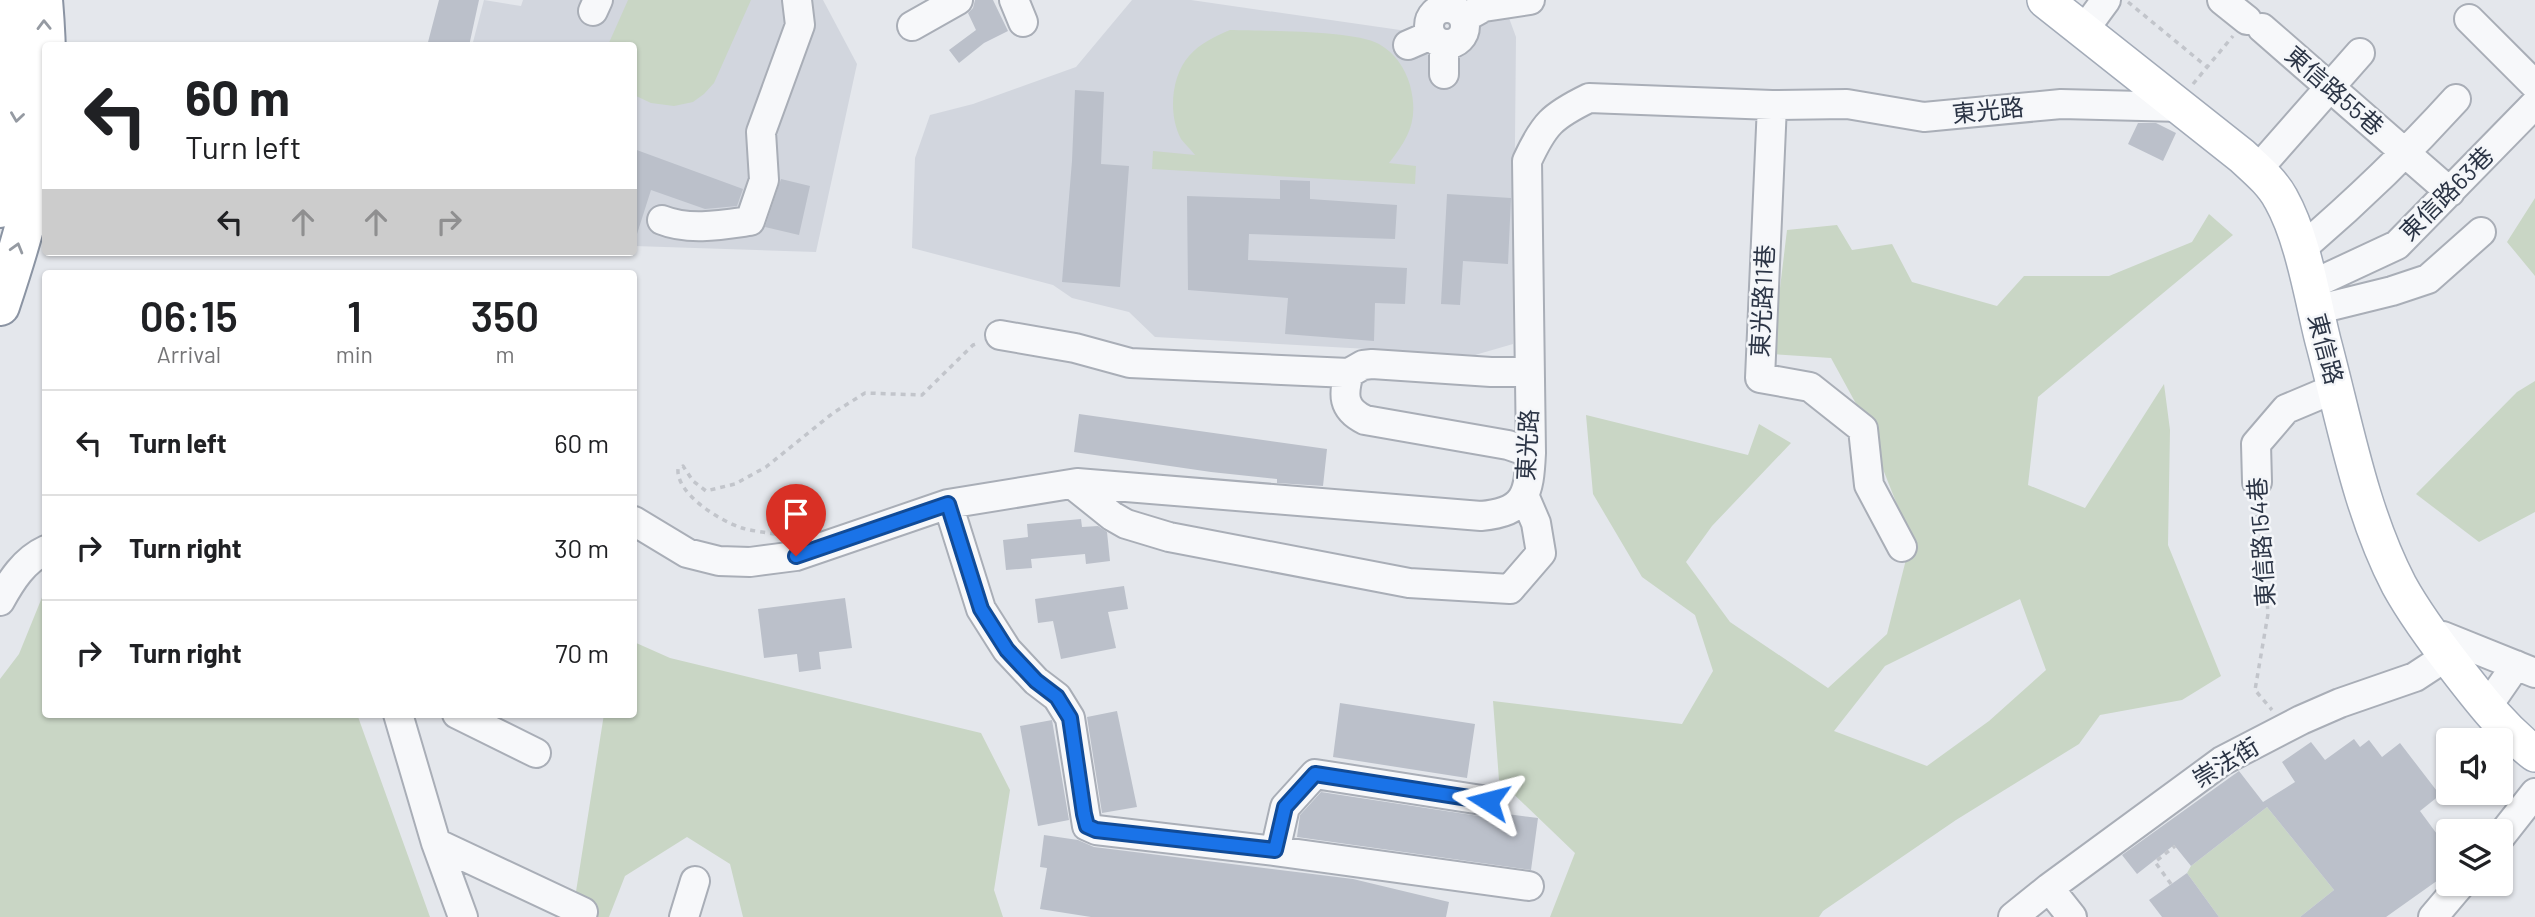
<!DOCTYPE html>
<html lang="en">
<head>
<meta charset="utf-8">
<style>
  :root { --surface:#fff; --page:#f2f2f2; --text:#202124; --muted:#757577; --line:#e0e0e0 }
  body { margin:0; font-family:Barlow,"Noto Sans TC",sans-serif; background:var(--page); color:var(--text); height:100vh; display:flex; flex-direction:column; font-size:26px; white-space:nowrap }
  * { box-sizing:border-box; margin:0 }
  p { font-size:23px; color:var(--muted) }
  .icon { flex:none; width:38px; height:38px; fill:none; stroke:currentColor; stroke-width:2; stroke-linecap:round; stroke-linejoin:round }
  .map { position:relative; flex:1; overflow:hidden }
  .drawer { position:absolute; left:42px; top:270px; width:595px; height:448px; display:flex; flex-direction:column; background:var(--surface); border-radius:7px; box-shadow:0 2px 5px #0004 }
  .drawer>* { flex:none }
  .banner { position:absolute; left:42px; top:42px; width:595px; height:214px; border-radius:7px; box-shadow:0 2px 5px #0004; background:#fff; color:var(--text); overflow:hidden }
  .fabs { position:absolute; left:2436px; top:728px; display:grid; gap:14px }
  .fabs a { display:grid; place-items:center; width:77px; height:77px; border-radius:7px; background:var(--surface); box-shadow:0 2px 5px #0004; font-size:35px }
  .pin { position:absolute; display:grid; place-items:center; width:60px; height:60px; color:#fff; margin:-72px -30px; border-radius:50% 50% 50% 0; rotate:-45deg; box-shadow:0 0 7px #0007 }
  .pin .icon { rotate:45deg }
  .me { position:absolute; width:77px; margin:-38px; rotate:279deg; stroke-linejoin:round; filter:drop-shadow(0 0 5px #0008) }
  .turn { display:flex; align-items:center; gap:24px; height:147px; padding:0 28px; font-size:32px }
  .turn .icon { width:91px; height:91px; stroke-width:2.5 }
  .turn b { display:block; font-size:49px; line-height:60px }
  .lanes { display:flex; align-items:center; height:66px; padding:0 28px; background:#0003; justify-content:center; gap:35px; direction:ltr }
  .lanes .off { opacity:.35 }
  .eta { display:flex; justify-content:space-evenly; align-items:center; height:119px; text-align:center }
  .eta b { font-size:42px; font-weight:600; line-height:49px }
  ul { padding:0; list-style:none }
  li { display:flex; align-items:center; gap:21px; height:105px; padding:0 28px; border-top:2px solid var(--line) }
  li div { flex:1 }
  li b { display:block; font-size:26px }
  li em { font-style:normal }
  .map>svg:first-child { display:block }
  .built { fill:#d2d6de }
  .green { fill:#c9d6c5; fill-rule:evenodd }
  .building { fill:#bbc0ca }
  .lines { fill:none; stroke-linecap:round; stroke-linejoin:round }
  .minor-casing { stroke:#a9aeb7; stroke-width:32 }
  .major-casing { stroke:#a3abb8; stroke-width:38 }
  .highway-casing { stroke:#8b94a3; stroke-width:42 }
  .path { stroke:#c2c5cb; stroke-width:3.5; stroke-dasharray:5 5; stroke-linecap:butt }
  .minor { stroke:#f7f8fa; stroke-width:28 }
  .major { stroke:#fff; stroke-width:35 }
  .highway { stroke:#fff; stroke-width:38 }
  .oneway { stroke:#959aa2 }
  .route-casing { stroke:#114b97; stroke-width:18 }
  .route { stroke:#1a73e8; stroke-width:12 }
  .labels { text-anchor:middle; stroke-width:5; stroke-linejoin:round; paint-order:stroke }
  .street-label { font-size:24px; fill:#2b3445; stroke:#f4f6f9 }
</style>
</head>
<body>
<div class="map">
<svg width="2535" height="917" viewBox="0 0 2535 917">
  <rect width="100%" height="100%" fill="#e4e7ec"/>
  <path class="built" d="M484,0L521,6L523,0H823L857,64L816,252L634,246V46H472Z
    M1132,0H1191L1407,31L1426,51L1454,52L1465,44L1478,24L1505,7L1516,37L1513,344L1475,355L1155,337L1129,312L1072,298L1053,285L912,248L915,158L930,115L973,104L1076,67Z"/>
  <path class="green" d="M628,0H751L714,83L704,94L693,102L674,106L651,103L634,95V46L608,45Z
    M1230,30C1263,31 1354,30 1379,44C1395,53 1405,68 1410,85C1419,120 1409,137 1389,163L1416,166L1415,184L1152,169L1153,151L1195,155C1191,150 1185,144 1181,139C1168,115 1171,76 1189,56C1200,43 1216,36 1230,30Z
    M2535,198V276L2507,242Z
    M2209,214L2233,235L2038,397L2028,485L2085,508L2164,384L2170,430L2168,545L2221,676L2182,700L2100,715L2079,744L1956,820L1823,911L1819,917H1550L1575,853L1499,780L1493,701L1682,724L1713,671L1695,615L1642,577L1593,494L1586,415L1748,455L1759,424L1791,443L1712,526L1686,562L1730,622L1828,688L1887,634L1911,540L1860,411L1831,358L1772,354L1787,230L1837,225L1852,250L1892,244L1912,282L1997,306L2024,276H2109L2192,242ZM2020,599L2046,670L1989,721L1927,766L1834,731L1885,666Z
    M2535,381V512L2479,542L2416,494L2517,392Z
    M45,590L46,714H357L430,917H0V679L19,654Z
    M634,642L670,658L981,733L1010,790L994,890L1003,917H743L730,864L687,837L625,876L609,917H572L604,714H634Z
    M2267,807L2334,890L2300,917H2219L2187,873L2191,866Z"/>
  <path class="building" d="M439,0H479L469,46H427Z
    M975,0H993L1008,31L984,43L959,63L949,50L976,30L968,13L973,8Z
    M1075,90L1104,92L1101,164L1129,166L1120,287L1062,282L1072,161Z
    M2138,123H2156L2176,133L2163,161L2128,144Z
    M634,149L743,189L737,206L705,209L651,190L637,234L634,233Z
    M781,179L810,186L799,235L765,227Z
    M1280,180L1310,181V199L1397,205L1395,239L1249,234L1248,260L1407,268L1405,304L1375,303L1374,341L1285,334L1288,298L1188,290L1187,196L1280,199Z
    M1447,194L1511,198L1508,264L1463,261L1460,305L1441,304Z
    M1079,414L1327,449L1323,486L1277,483V479L1211,472L1074,452Z
    M1081,519L1082,527L1098,526L1107,532L1110,561L1086,564L1085,554L1031,559L1032,568L1006,570L1003,540L1028,537L1027,524Z
    M1124,586L1128,609L1108,612L1116,648L1061,659L1053,621L1038,623L1035,599Z
    M845,598L852,648L819,652L821,669L799,672L797,654L764,658L758,609Z
    M1340,703L1475,724L1467,778L1333,757Z
    M1117,711L1137,807L1102,813L1087,717Z
    M1052,720L1069,820L1038,826L1020,726Z
    M2354,739L2360,747L2369,740L2382,757L2400,743L2440,795L2420,811L2448,849V873L2386,917H2300L2334,890L2267,807L2191,866L2174,845L2137,874L2122,855L2239,771L2263,802L2295,782L2282,762L2311,742L2325,760Z
    M1321,792L1485,817H1493L1499,813L1538,818L1531,870L1297,837L1300,815Z
    M1044,835L1078,840L1094,847L1353,879L1449,902L1446,917H1091L1040,909L1047,868L1040,867Z
    M2187,873L2219,917H2162L2149,900Z"/>
  <g class="lines">
    <defs>
      <path id="minor" d="M1014,0L1023,22
        M2222,0L2247,20
        M1429 26a18 18 0 1 1 36 0a18 18 0 1 1-36 0Z
        M593,11L598,0
        M1464,18L1484,7L1530,0
        M2469,19L2535,85
        M912,26L958,0
        M2262,28L2450,192
        M2084,30L2106,0
        M1408,45L1431,35
        M1444,74V45
        M1772,105L1760,378L1810,387L1863,429L1869,485L1902,547
        M2257,170L2360,53
        M662,220C689,231 722,225 750,221L764,180L761,132L800,25L797,0
        M2301,249C2356,202 2407,153 2456,99
        M2309,286L2397,245L2535,104
        M2315,310L2392,291L2428,279L2481,232
        M1000,335L1075,348L1130,363L1349,373
        M1529,372H1491L1372,364L1363,365L1349,373C1343,394 1342,409 1365,420L1508,445L1531,453
        M2257,482L2256,444L2286,409L2336,388
        M1072,484L1112,516L1126,524L1169,537L1409,583L1510,589L1541,553L1536,523L1524,495
        M948,504L981,609L1007,650L1036,681L1057,697L1070,718L1087,826L1096,830L1275,851L1529,886
        M634,521L687,553L719,561L750,562L796,556L948,504L1077,483L1481,516C1526,512 1529,494 1531,453L1527,161C1544,124 1552,116 1589,98L1772,105L1847,104L1924,117L2061,104L2182,107
        M0,601C11,581 24,560 46,550
        M2443,636L2535,673
        M2487,707L2516,665
        M398,714L436,843L463,917
        M457,714L536,753
        M2501,836L2535,793
        M436,843L583,912
        M1275,851L1285,807L1315,774L1488,801
        M2049,888L2072,917
        M684,917L695,881
        M2013,917L2049,888L2222,761L2301,720L2340,703L2415,677L2447,656L2459,643
        M2433,917L2461,884"/>
      <path id="major" d="M2045,0L2242,156C2256,169 2272,182 2281,199C2303,238 2312,297 2323,341C2345,423 2360,510 2399,585C2416,616 2438,645 2459,672C2483,703 2504,730 2535,754"/>
      <path id="highway" d="M0,208L7,183L19,102L13,0
        M0,306C17,255 33,203 41,150C48,104 47,47 43,0"/>
    </defs>
    <use href="#minor" class="minor-casing"/>
    <use href="#major" class="major-casing"/>
    <use href="#highway" class="highway-casing"/>
    <path class="path" d="M2128,2L2207,67
      M2193,84L2233,36
      M2255,505L2263,547L2268,614L2255,690L2272,710
      M775,534C764,532 752,531 742,528C720,521 676,494 678,469L683,466L693,481L706,491L735,484L766,467L833,413L865,393L922,395L973,345L979,343
      M2171,884L2155,862L2175,846"/>
    <use href="#minor" class="minor"/>
    <use href="#major" class="major"/>
    <use href="#highway" class="highway"/>
  </g>
  <defs><path id="oneway-chevron" d="M-2-3.5L2.5 0L-2 3.5" fill="none" stroke-width="1.6" stroke-linecap="round" stroke-linejoin="round" transform="scale(1.75)"/></defs>
  <g class="oneway">
    <use href="#oneway-chevron" transform="translate(44 25) rotate(-91)"/>
    <use href="#oneway-chevron" transform="translate(17 117) rotate(98)"/>
    <use href="#oneway-chevron" transform="translate(17 248) rotate(-74)"/>
  </g>
  <g class="lines">
    <defs>
      <path id="route" d="M796,556L948,504L981,609L1007,650L1036,681L1057,697L1070,718L1084,814L1087,826L1096,830L1275,850L1285,807L1315,774L1488,801"/>
    </defs>
    <use href="#route" class="route-casing"/>
    <use href="#route" class="route"/>
  </g>
  <g class="labels">
    <g class="street-label">
      <text transform="translate(2334 91) rotate(41)" y="8">東信路55巷</text>
      <text transform="translate(1988 111) rotate(-6)" y="8">東光路</text>
      <text transform="translate(2447 194) rotate(-45)" y="8">東信路63巷</text>
      <text transform="translate(1763 301) rotate(-87)" y="8">東光路11巷</text>
      <text transform="translate(2325 349) rotate(75)" y="8">東信路</text>
      <text transform="translate(1528 445) rotate(-87)" y="8">東光路</text>
      <text transform="translate(2262 542) rotate(-94)" y="8">東信路154巷</text>
      <text transform="translate(2226 763) rotate(-31)" y="8">崇法街</text>
    </g>
  </g>
</svg>
<div class="fabs">
<a><svg class="icon" aria-label="sound" viewBox="0 0 24 24"><path d="M4 9h4l5-4v14l-5-4H4zM17 9q2 3 0 6"/></svg></a>
<a><svg class="icon" aria-label="layers" viewBox="0 0 24 24"><path d="M12 4l9 5-9 5-9-5zM3 14l9 5 9-5"/></svg></a>
</div>
<div class="pin" style="left:796px;top:556px;background:#d93025"><svg class="icon" aria-label="arrive" viewBox="0 0 24 24"><path d="M6 21V4h12l-3 4 3 4H6"/></svg></div>
<svg class="me" style="left:1488px;top:801px" viewBox="-20 -20 40 40"><path d="M0-17L14 15 0 8-14 15z" fill="#1a73e8" stroke="#fff" stroke-width="4"/></svg>
<div class="banner">
<div class="turn"><svg class="icon" aria-label="left" viewBox="0 0 24 24"><path d="M17 20v-9H6M10 6l-5 5 5 5"/></svg><div><b>60 m</b>Turn left</div></div>
<div class="lanes"><svg class="icon" aria-label="left" viewBox="0 0 24 24"><path d="M17 20v-9H6M10 6l-5 5 5 5"/></svg><svg class="icon off" aria-label="ahead" viewBox="0 0 24 24"><path d="M12 20V5M6 11l6-6 6 6"/></svg><svg class="icon off" aria-label="ahead" viewBox="0 0 24 24"><path d="M12 20V5M6 11l6-6 6 6"/></svg><svg class="icon off" aria-label="right" viewBox="0 0 24 24"><path d="M7 20v-9h11M14 6l5 5-5 5"/></svg></div>
</div>
<section class="drawer">
<div class="eta">
<div><b>06:15</b><p>Arrival</p></div>
<div><b>1</b><p>min</p></div>
<div><b>350</b><p>m</p></div>
</div>
<ul>
<li><svg class="icon" aria-label="left" viewBox="0 0 24 24"><path d="M17 20v-9H6M10 6l-5 5 5 5"/></svg><div><b>Turn left</b></div><em>60 m</em></li>
<li><svg class="icon" aria-label="right" viewBox="0 0 24 24"><path d="M7 20v-9h11M14 6l5 5-5 5"/></svg><div><b>Turn right</b></div><em>30 m</em></li>
<li><svg class="icon" aria-label="right" viewBox="0 0 24 24"><path d="M7 20v-9h11M14 6l5 5-5 5"/></svg><div><b>Turn right</b></div><em>70 m</em></li>
</ul>
</section>
</div>
</body>
</html>
